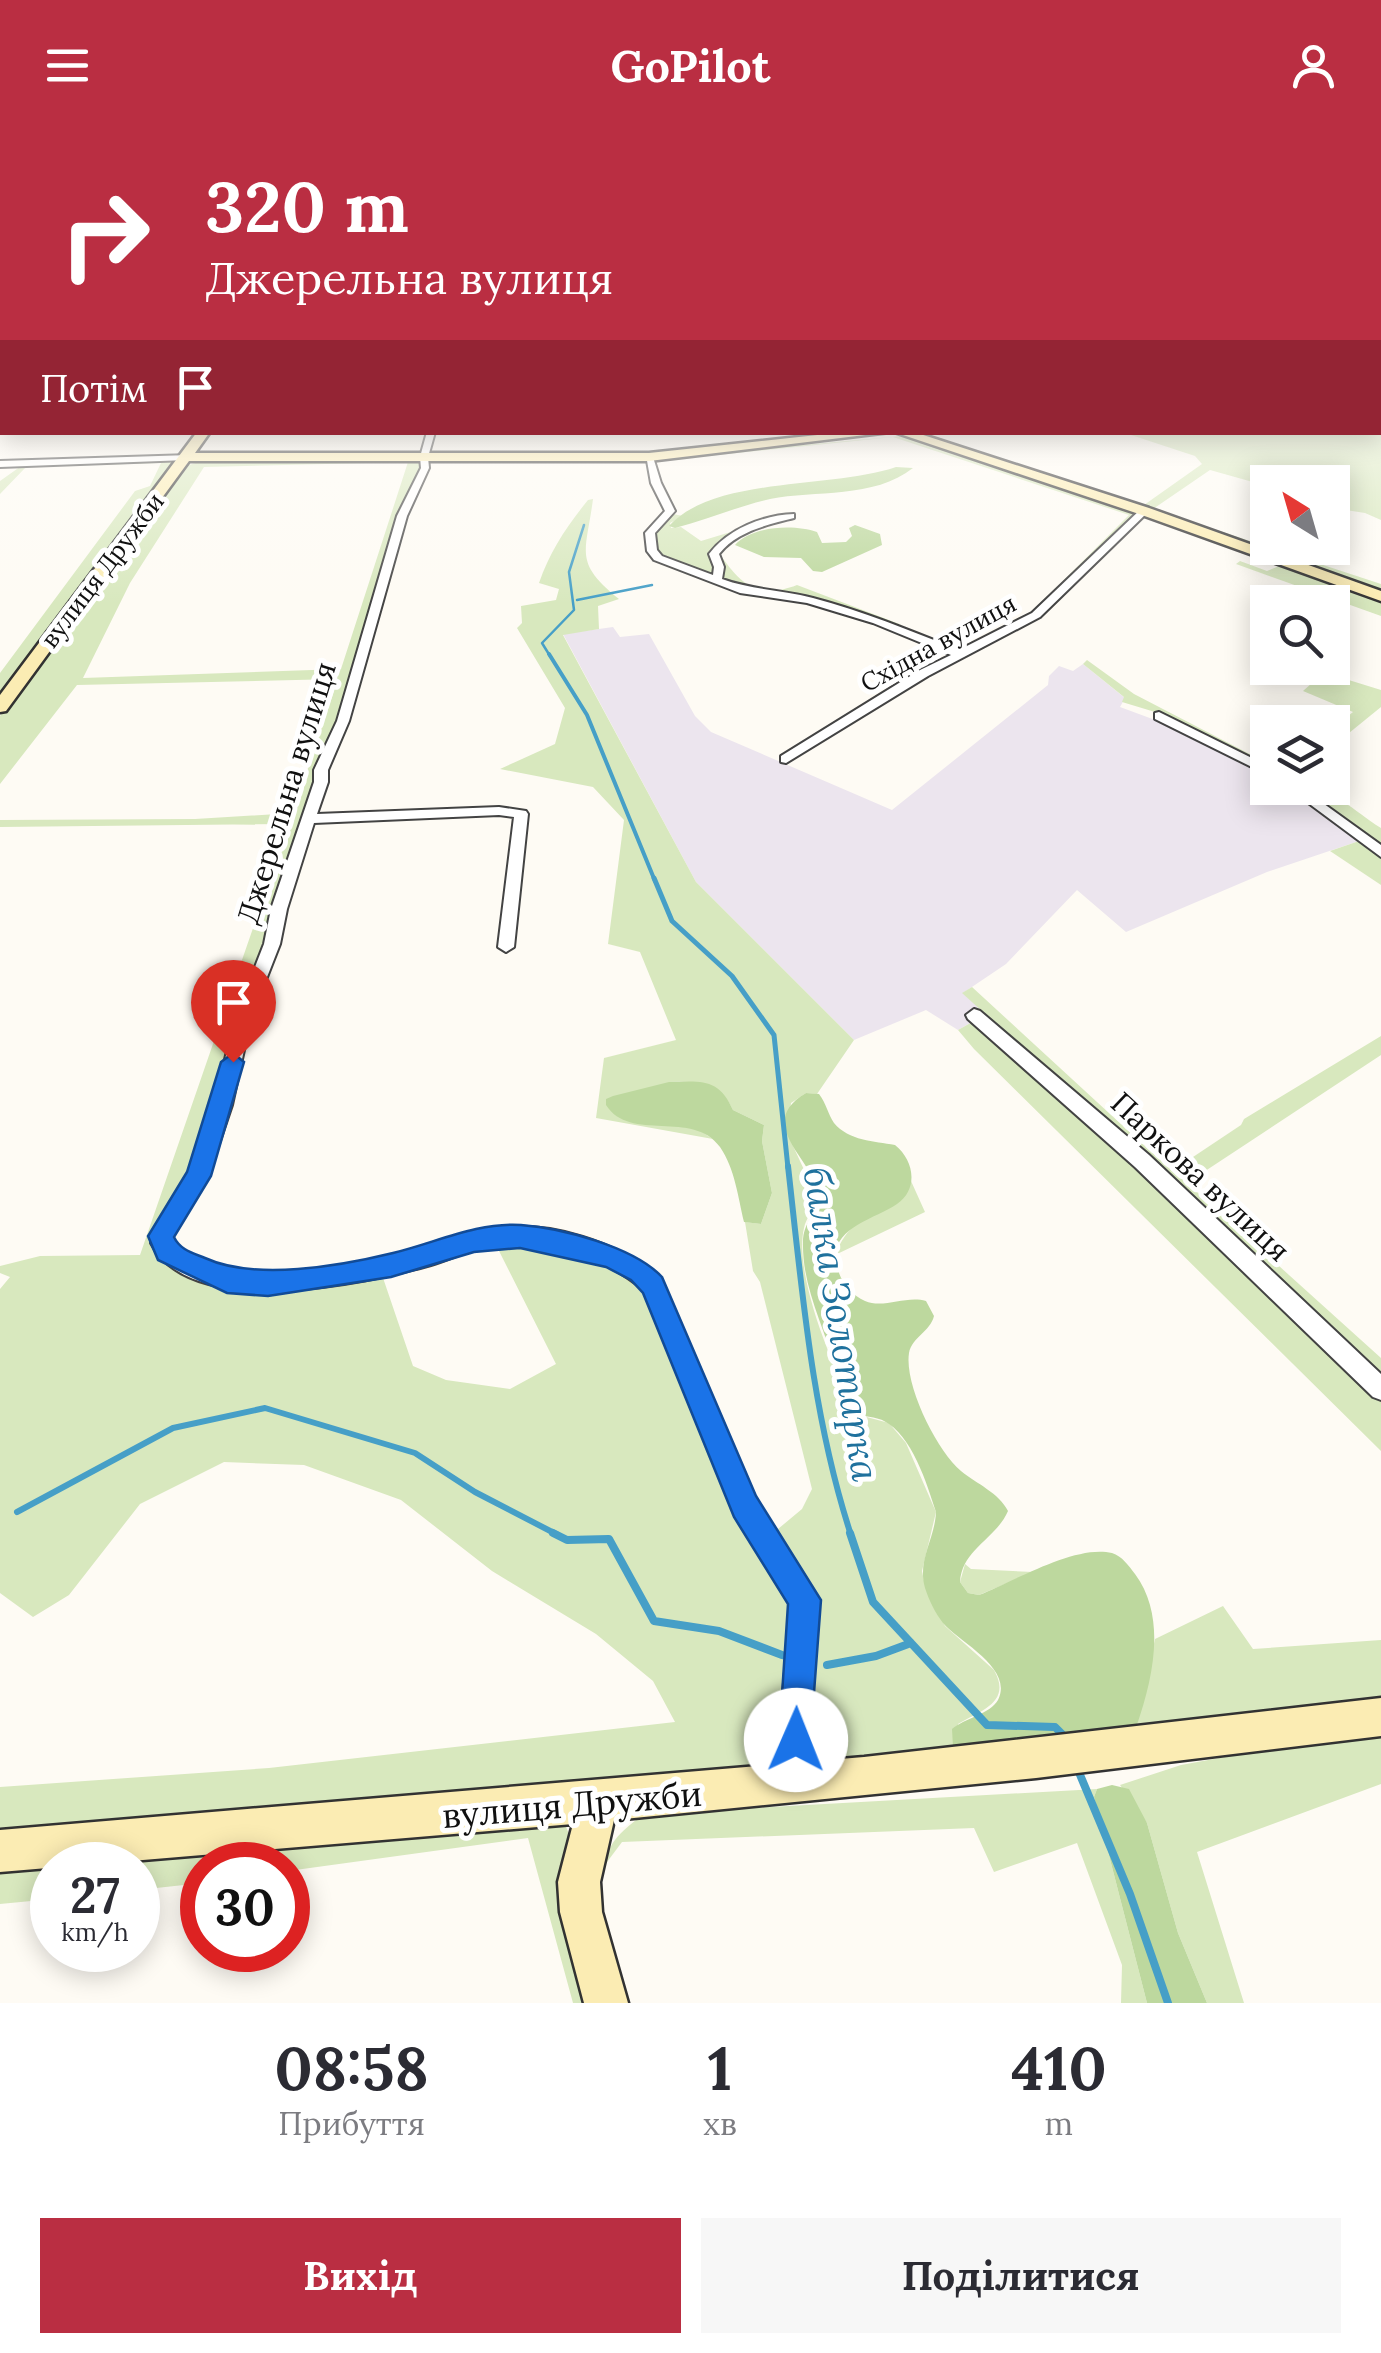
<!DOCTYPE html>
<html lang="uk">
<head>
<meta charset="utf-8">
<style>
  :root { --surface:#fff; --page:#f7f7f7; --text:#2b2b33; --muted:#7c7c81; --accent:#ba2e42 }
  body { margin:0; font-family:Lora,serif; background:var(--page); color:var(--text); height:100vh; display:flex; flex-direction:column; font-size:38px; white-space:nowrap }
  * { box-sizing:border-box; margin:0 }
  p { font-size:32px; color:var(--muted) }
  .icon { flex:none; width:55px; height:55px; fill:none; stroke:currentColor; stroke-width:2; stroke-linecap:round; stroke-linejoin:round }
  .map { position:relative; height:1873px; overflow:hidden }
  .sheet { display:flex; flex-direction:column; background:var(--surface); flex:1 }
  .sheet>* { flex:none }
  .banner { position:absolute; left:0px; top:0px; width:1382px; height:305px; box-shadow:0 5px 25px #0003; background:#ba2e42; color:#fff; overflow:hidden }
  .needle { width:65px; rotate:323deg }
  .fabs { position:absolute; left:1250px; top:335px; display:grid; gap:20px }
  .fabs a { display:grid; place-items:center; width:100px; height:100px; border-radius:0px; background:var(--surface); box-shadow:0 5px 25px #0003; font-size:50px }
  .speed { position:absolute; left:30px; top:1712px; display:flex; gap:20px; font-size:50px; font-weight:700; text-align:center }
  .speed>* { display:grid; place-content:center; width:130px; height:130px; border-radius:50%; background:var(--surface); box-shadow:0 5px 25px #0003; line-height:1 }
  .speed small { font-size:25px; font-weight:400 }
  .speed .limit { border:15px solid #d22; background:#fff; color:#111 }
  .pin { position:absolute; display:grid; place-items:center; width:85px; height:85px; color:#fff; margin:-102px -42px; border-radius:50% 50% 50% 0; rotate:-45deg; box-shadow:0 0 10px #0007 }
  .pin .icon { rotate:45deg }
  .me { position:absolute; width:110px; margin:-55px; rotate:1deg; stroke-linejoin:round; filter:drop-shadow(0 0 8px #0008) }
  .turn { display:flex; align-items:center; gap:35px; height:210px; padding:0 40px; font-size:45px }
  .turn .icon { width:130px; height:130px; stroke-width:2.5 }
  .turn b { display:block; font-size:70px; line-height:85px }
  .then { display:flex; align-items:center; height:95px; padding:0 40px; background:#0003; gap:20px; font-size:38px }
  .eta { display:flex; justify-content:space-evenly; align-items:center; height:170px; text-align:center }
  .eta b { font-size:60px; font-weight:800; line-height:70px }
  .button { display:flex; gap:20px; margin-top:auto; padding:20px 40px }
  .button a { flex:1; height:115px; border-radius:0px; background:var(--accent); color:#fff; font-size:40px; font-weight:800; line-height:115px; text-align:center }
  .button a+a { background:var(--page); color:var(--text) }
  header { display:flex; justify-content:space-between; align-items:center; height:130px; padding:0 40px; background:var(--accent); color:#fff; font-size:45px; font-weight:800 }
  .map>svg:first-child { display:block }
  .industrial { fill:#ece5ee }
  .green { fill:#d8e8be; fill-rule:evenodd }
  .forest { fill:#bdd89e }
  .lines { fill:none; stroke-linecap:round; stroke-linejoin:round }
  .stream-far4 { stroke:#469fc7; stroke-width:2.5 }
  .stream-far3 { stroke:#469fc7; stroke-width:4 }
  .stream-far2 { stroke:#469fc7; stroke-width:5 }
  .stream-far1 { stroke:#469fc7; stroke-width:6 }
  .stream { stroke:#469fc7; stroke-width:8 }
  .street-casing { stroke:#434343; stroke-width:4 }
  .secondary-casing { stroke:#323232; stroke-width:5 }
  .street { fill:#fff; fill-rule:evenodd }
  .secondary { fill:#fbecb3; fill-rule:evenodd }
  .route { fill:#1a73e8; stroke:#114b97; stroke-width:2.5 }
  .labels { text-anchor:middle; stroke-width:10; stroke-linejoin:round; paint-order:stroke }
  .far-street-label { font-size:25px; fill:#101010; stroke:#fff }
  .street-label { font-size:30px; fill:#101010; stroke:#fff }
  .near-street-label { font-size:35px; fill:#101010; stroke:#fff }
  .near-water-label { font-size:38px; font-style:italic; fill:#1f719d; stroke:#fff }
</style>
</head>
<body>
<header><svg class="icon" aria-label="menu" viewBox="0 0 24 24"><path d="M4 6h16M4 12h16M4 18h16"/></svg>GoPilot<svg class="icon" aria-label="person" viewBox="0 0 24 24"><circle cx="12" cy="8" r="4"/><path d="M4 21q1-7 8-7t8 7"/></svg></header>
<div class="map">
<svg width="1381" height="1873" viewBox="0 0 1381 1873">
  <rect width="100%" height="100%" fill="#fefbf4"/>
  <path class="industrial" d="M613,497L620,507L649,504L695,586L711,602L892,680L1048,555L1049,546L1059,536L1073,541L1083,534L1125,568L1120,577L1174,597L1267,646L1268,658H1283L1359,711L1267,742L1126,802L1077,760L1006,834L963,863L986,884L958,900L926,880L854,910L696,752L563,504Z"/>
  <path class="green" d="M1381,296V390L1365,383L1333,378L1332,352H1268L1267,356L1210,340L1153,379L1381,454V464L910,303H924L1144,375L1202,334L1195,326L1125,303L1380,302Z
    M903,306L1139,384L1055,465H1049L1129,385L893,307L659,331L653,328Z
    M151,328L178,331L0,572V543L135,361L150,356L161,333L26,337L0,364V351L24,334Z
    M424,330L317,654L304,682L217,982L156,1117L161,1126L210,1149L381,1142L413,1236L446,1250L510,1259L556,1234L496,1115C552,1111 597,1128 646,1152L793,1464L786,1637L0,1704V1657L269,1638L675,1592L653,1551L596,1504L492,1441L401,1370L304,1335L224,1332L140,1374L69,1465L33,1487L0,1463V1159L10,1147L0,1143V1136L40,1126L140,1125L289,694L0,697V690L195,689L293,683L338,549L77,555L0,654V586L189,335L202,331ZM408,332L341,539L83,548L130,453L204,337Z
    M593,369C586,423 573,432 619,469L598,476L599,499L563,505L696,752L854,910L817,964L806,963L791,973L788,1005L818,1070C814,1079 806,1088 804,1098C793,1145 835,1245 859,1285L889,1293L906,1313L936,1382L922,1441L925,1456L945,1496L994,1540C1012,1572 982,1580 958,1594L962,1621L828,1639L812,1622L804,1602L809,1494L757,1384L778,1399L802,1379L812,1359L760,1152L753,1141L745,1092L761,1094L772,1063L762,1011L764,995L733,980C720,952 699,951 669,952L677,996L697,999L713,1009L596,988L604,928L676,910L640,822L608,814L624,690L593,657L500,639L555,614L565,578L517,498L522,493L521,476L556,470L559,459L539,453C550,421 567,396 588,370Z
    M673,384L683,386L670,393L671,398L681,397L701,411L734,401L742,403L719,423C741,455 758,470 797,455L902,495L752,461L662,428L653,415L655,398Z
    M1240,431L1267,441L1284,434L1381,469V486L1236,434Z
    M1087,530L1134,564L1267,633V639L1155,582L1122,572L1124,567L1083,534Z
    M1310,538L1381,560V577L1333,616V598L1353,582L1303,561L1312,553L1295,546Z
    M1297,658C1334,657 1352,680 1381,698V718Z
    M1359,711L1381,726V755L1330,721Z
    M972,857L1172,1041L1241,995L1244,989L1381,906V925L1187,1053L1381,1228V1252L1167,1049L962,863Z
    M974,891L1281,1172L1381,1270V1321L974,919L958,900Z
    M911,1051L925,1082L835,1125C840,1113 848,1098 860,1091C882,1077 903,1079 911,1051Z
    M965,1434L971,1439L1033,1442L979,1465L968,1463L960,1452Z
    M1223,1476L1253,1519L1381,1510V1566L1125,1601L1137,1595L1155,1509Z
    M1381,1598V1654L1197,1722L1244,1873H1207L1178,1803L1147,1693L1120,1655L1181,1635Z
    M1097,1659L1094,1667L1147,1873H1121L1122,1835L1077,1713L994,1742L974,1698L622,1712L604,1736C609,1710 623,1700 644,1684Z
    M565,1694L570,1707L592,1873H573L528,1708L288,1741V1735H202V1753L138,1760V1735H52V1769L0,1774V1739Z"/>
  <path class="forest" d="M896,337L913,338C874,369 815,360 770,369C738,376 707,390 675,398L669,396C714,346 832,359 896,337Z
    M855,395L880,404L882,415L822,442L813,441L801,428L764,427L735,415C751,396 794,394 817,402L822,413L846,412L852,406L849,398Z
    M669,952C702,951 719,948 733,980L764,995L762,1011L772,1063L761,1094L744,1092C738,1067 735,1039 720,1017C693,979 630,1013 606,975V969L613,966Z
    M806,963L819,964C826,973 828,984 834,993C849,1011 874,1011 895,1015C914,1030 919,1059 897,1074C872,1091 822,1099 839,1143C843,1154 853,1166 865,1171C884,1179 906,1165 926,1171L934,1186C930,1202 912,1207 909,1223C904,1255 937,1321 961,1341C977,1354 999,1363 1008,1381C996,1409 962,1419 960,1452L968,1463L979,1465C1013,1452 1075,1414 1112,1423C1122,1426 1129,1436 1135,1444C1167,1487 1153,1548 1137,1595L1125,1601L962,1621L953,1617L952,1599C965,1588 990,1584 998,1570C1014,1538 959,1512 943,1493C935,1483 929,1470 925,1458C917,1430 935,1409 936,1382C927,1354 912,1305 884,1291C872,1284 850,1289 842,1276C836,1266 838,1249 835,1238C824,1195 802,1158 803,1112C803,1092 817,1084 818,1070C822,1034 750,996 806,963Z
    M1112,1655L1129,1659L1147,1693L1178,1803L1207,1873H1147L1094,1667L1097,1659Z"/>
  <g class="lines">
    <path class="stream-far4" d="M577,470L652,455
      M550,526L542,513L574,480L569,442L584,395"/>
    <path class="stream-far3" d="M549,524L587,585L655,751"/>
    <path class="stream-far2" d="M654,748L672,791L732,846L774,905L788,1038"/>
    <path class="stream-far1" d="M788,1036C802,1160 812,1286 851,1405
      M17,1382L173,1298L265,1278L415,1323L475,1362L558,1405"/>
    <path class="stream" d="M553,1403L567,1410L609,1409L654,1491L719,1501L782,1525
      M850,1403L873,1472L987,1595L1055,1597L1065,1607
      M827,1535L876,1526L911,1513
      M1078,1640L1130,1764L1168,1873"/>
    <defs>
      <path id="street" d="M427,302H435L428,327L429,338L407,386L349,591L328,640V652L317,684L499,677L526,681L528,684L514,817L506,822L498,817L514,687L499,685L314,693L287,779L280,814L251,888L232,975L208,1046L171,1109C178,1116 185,1125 195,1129C258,1160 363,1135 429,1118C451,1112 472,1100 495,1098C552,1091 617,1112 660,1148L753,1368L817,1470L808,1576L816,1654L812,1664L802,1668L792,1664L788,1654L782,1576L791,1473L737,1384L645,1161C605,1127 549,1109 496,1115C473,1117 453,1129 431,1135C364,1154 191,1191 151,1113L154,1100L189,1043L214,975L235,888L264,814L271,779L314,652V640L337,591L397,386L421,338L420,327Z
        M190,325L187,330L0,337V331Z
        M646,325L653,327L661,353L675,381L655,403L657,420L662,426L713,445L714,437L709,424C728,399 763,385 794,384V388C767,395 737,401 719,424L724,437L722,449C752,460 783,460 813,468C863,481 911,501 959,520L1032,483L1141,379L1149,381L1040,487L928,546L786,633L781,632V626L920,540L951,525L873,493L807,473L740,463L654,430L647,421L645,403L665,381L651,353Z
        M1159,582L1268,636V645L1155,589V583Z
        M1288,658H1302L1381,715V727Z
        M974,879L980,881L1149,1025L1381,1244V1270L1373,1267L1135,1037L968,889L966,885Z"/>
      <path id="secondary" d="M197,302H210L195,323H649L845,302H890L649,331H189L6,581L0,582V565Z
        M894,302H914L1149,378L1381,461V471L1139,384Z
        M1381,1568V1606L1036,1648L614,1690L600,1752L602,1782L628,1873H584L560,1782L558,1752L573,1694L0,1742V1700L864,1627Z"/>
    </defs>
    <use href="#street" class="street-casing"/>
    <use href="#secondary" class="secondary-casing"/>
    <use href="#street" class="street"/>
    <use href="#secondary" class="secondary"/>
  </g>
  <linearGradient id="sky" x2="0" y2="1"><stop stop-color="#96c7ec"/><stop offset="0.45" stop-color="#fffdfa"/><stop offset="1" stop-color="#fffdfa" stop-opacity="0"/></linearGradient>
  <rect width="1381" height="474" fill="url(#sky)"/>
  <path class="route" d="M233,923L244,932L211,1046L174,1107C180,1120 193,1123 205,1128C255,1151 340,1136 393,1123C435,1113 477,1092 521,1095C562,1098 634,1117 662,1147L756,1366L821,1470L813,1576L814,1610L809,1623L796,1628L784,1623L779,1610L788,1474L734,1387L643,1163L631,1150L606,1137L520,1118L474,1122L391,1147L268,1166L227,1163L158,1130L148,1106L187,1042L221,932Z"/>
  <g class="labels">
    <g class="far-street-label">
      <text transform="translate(102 440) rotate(-53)" y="9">вулиця Дружби</text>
      <text transform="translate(938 513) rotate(-29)" y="9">Східна вулиця</text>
    </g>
    <g class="street-label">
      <text transform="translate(287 663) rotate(-73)" y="10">Джерельна вулиця</text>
      <text transform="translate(1200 1047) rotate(43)" y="10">Паркова вулиця</text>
    </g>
    <g class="near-street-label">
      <text transform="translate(572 1675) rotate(-5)" y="12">вулиця Дружби</text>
    </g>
    <g class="near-water-label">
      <text transform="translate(841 1194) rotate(81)" y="13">балка Золотарка</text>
    </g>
  </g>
</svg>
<div class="fabs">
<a><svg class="needle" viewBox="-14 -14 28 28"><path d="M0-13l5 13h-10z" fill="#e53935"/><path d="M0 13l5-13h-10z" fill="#7c7c81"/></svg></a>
<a><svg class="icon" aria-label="search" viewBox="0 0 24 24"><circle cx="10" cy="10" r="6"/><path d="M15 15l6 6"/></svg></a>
<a><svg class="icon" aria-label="layers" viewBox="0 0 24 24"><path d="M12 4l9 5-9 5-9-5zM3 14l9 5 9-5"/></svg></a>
</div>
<div class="speed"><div>27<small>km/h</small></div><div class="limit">30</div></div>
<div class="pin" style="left:233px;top:932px;background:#d93025"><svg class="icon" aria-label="arrive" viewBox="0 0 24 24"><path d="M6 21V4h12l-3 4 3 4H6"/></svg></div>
<svg class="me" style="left:796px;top:1610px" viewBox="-20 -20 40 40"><circle r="19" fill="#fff"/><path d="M0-13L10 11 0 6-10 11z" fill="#1a73e8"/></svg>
<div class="banner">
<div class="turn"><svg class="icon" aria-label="right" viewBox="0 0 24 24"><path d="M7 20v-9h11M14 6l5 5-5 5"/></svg><div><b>320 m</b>Джерельна вулиця</div></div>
<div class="then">Потім<svg class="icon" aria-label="arrive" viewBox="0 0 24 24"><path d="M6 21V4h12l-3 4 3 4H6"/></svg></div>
</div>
</div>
<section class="sheet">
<div class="eta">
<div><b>08:58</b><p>Прибуття</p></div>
<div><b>1</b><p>хв</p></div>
<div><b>410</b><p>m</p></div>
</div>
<div class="button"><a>Вихід</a><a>Поділитися</a></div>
</section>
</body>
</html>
